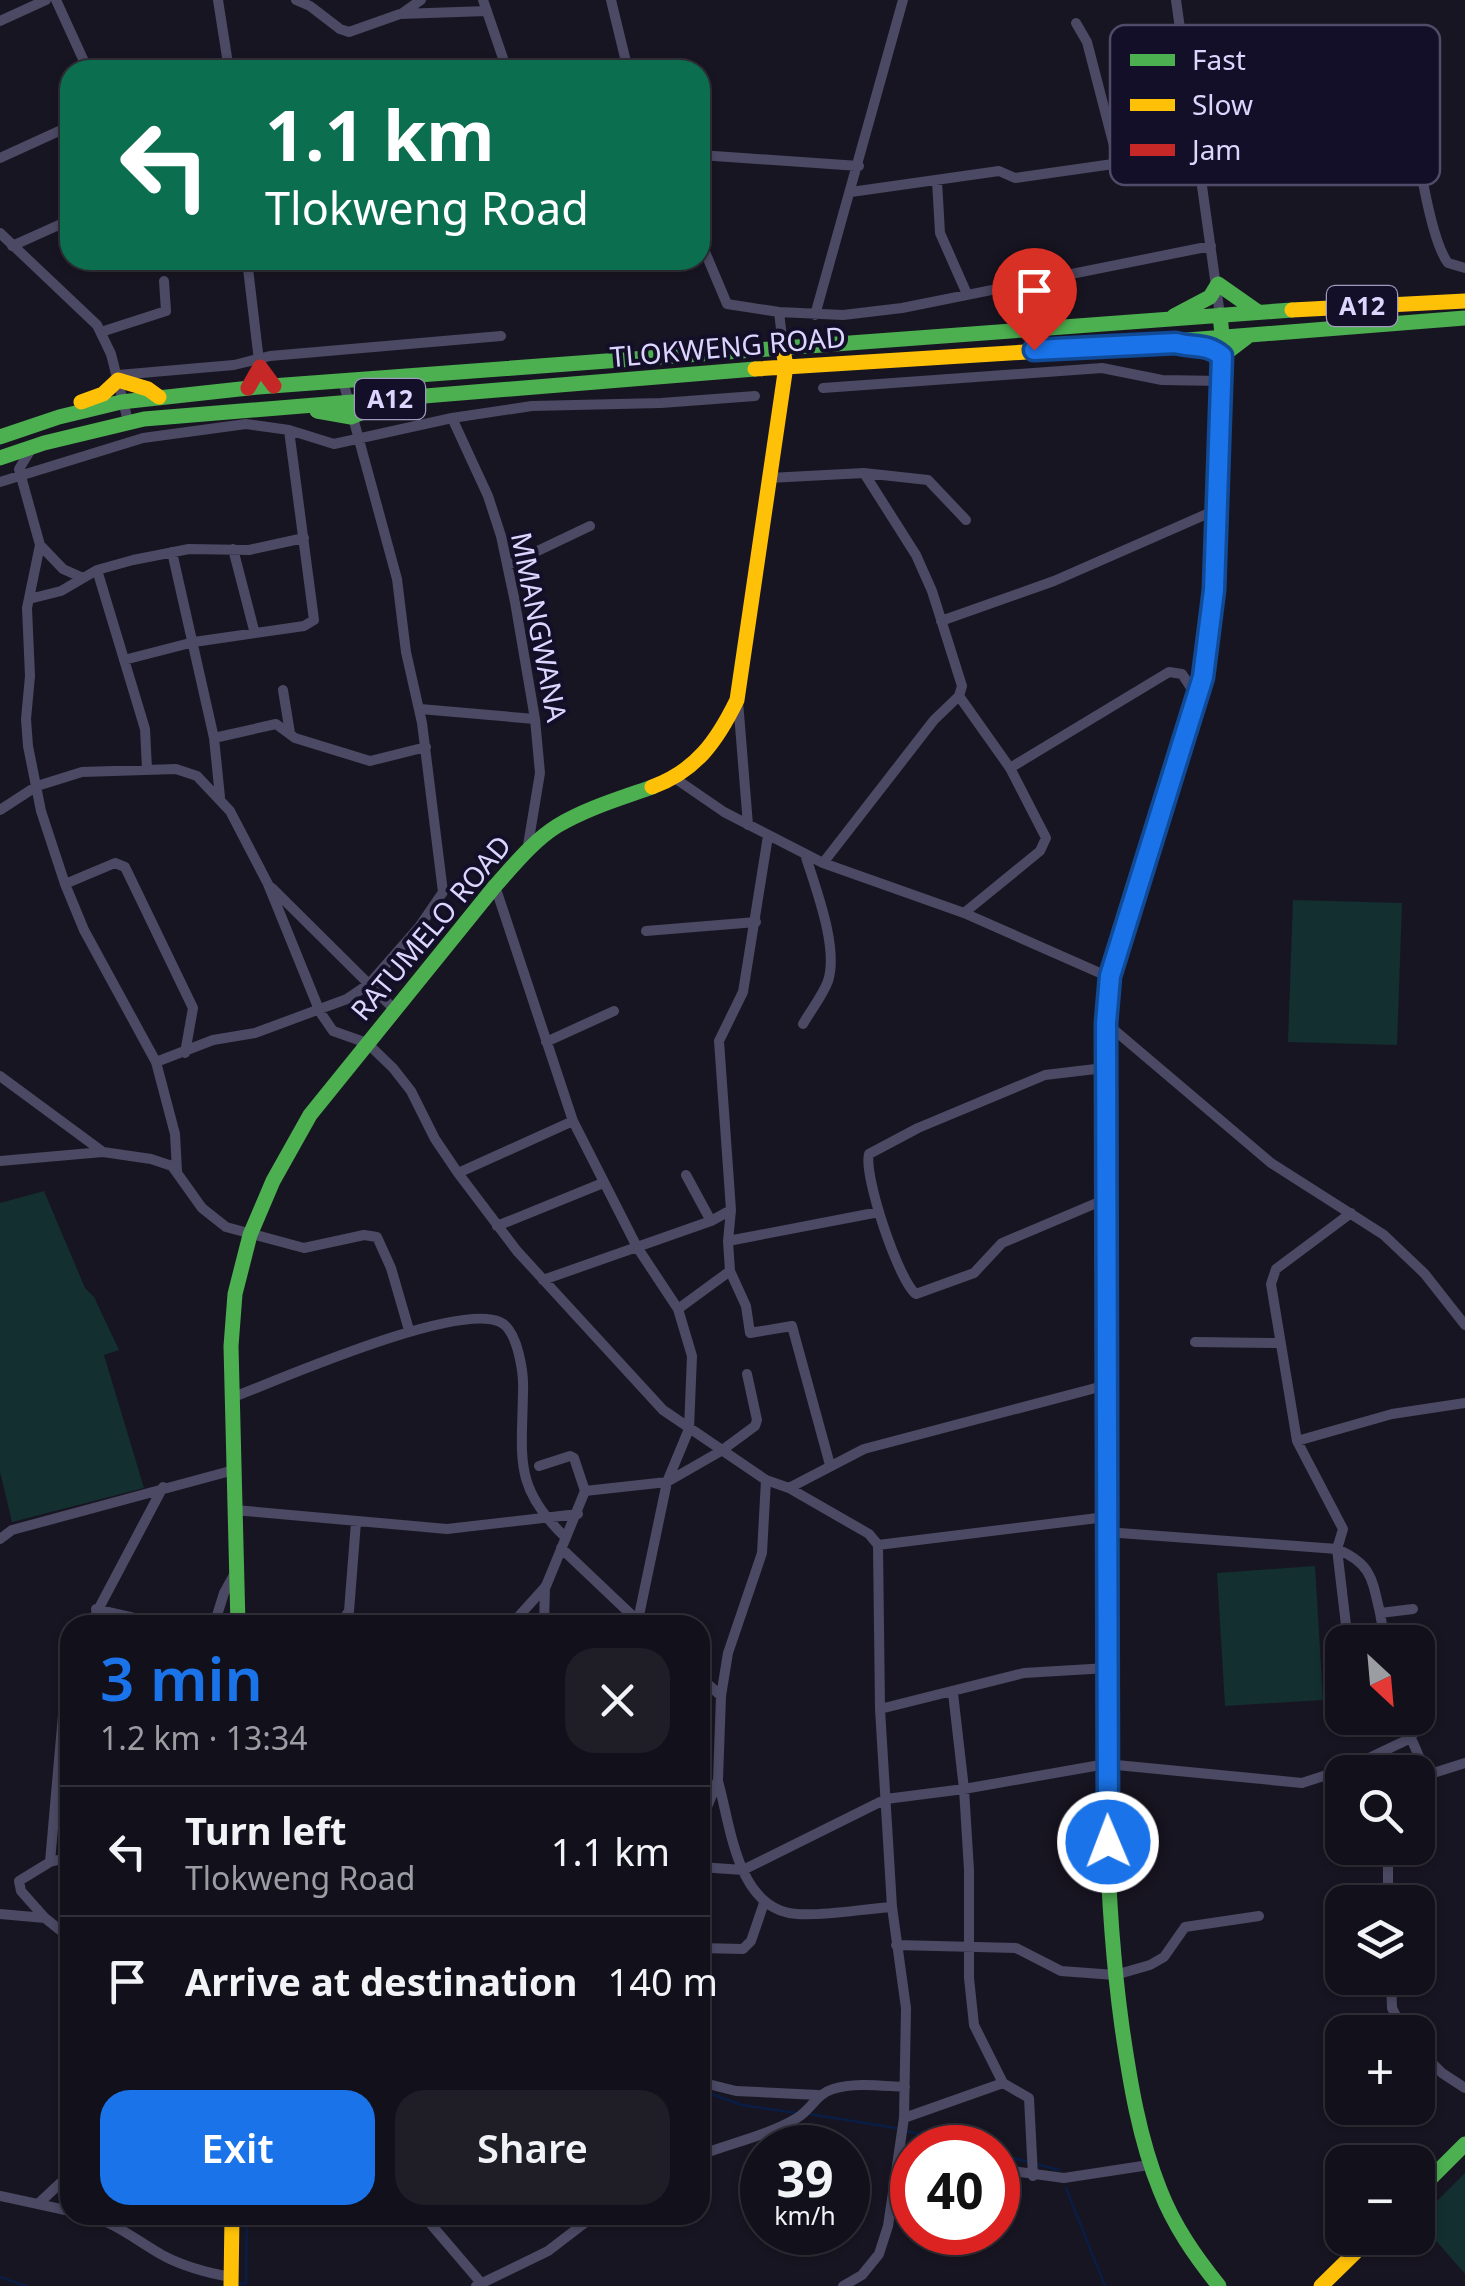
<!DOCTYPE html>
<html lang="en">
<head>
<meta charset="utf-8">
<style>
  :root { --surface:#12101a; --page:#1f1e27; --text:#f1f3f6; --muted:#9c9da2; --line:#313039; --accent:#1a73e8 }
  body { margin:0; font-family:"Noto Sans",sans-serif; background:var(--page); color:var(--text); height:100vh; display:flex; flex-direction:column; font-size:38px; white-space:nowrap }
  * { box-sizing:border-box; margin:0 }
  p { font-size:32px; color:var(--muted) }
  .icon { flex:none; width:55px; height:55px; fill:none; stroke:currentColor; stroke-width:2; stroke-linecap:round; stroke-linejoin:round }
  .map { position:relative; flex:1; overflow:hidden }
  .details { position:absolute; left:60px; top:1615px; width:650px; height:610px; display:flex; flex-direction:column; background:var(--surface); border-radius:30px; box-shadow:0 2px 8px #0004,0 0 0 2px var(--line) }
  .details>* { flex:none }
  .banner { position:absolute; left:60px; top:60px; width:650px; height:210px; border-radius:30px; box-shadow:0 2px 8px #0004,0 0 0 2px var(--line); background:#0b6e4f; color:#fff; overflow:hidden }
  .needle { width:65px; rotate:154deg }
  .controls { position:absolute; left:1325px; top:1625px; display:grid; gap:20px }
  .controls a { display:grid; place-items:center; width:110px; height:110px; border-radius:20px; background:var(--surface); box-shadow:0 2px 8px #0004,0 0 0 2px var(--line); font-size:50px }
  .speed { position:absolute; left:740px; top:2125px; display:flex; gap:20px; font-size:50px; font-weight:700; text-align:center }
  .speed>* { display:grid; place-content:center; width:130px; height:130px; border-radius:50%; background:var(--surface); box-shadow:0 2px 8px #0004,0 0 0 2px var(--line); line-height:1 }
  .speed small { font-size:25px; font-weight:400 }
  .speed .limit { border:15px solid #d22; background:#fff; color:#111 }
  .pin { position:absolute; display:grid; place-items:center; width:85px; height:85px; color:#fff; margin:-102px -42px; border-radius:50% 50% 50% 0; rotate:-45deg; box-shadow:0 0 10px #0007 }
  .pin .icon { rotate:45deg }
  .me { position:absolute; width:110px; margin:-55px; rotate:359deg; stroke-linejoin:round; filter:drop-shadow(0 0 8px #0008) }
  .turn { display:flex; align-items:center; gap:35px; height:210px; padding:0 40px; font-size:45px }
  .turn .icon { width:130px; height:130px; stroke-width:2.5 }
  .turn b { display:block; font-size:70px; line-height:85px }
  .round { display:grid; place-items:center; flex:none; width:105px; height:105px; border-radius:30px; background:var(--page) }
  .headline { display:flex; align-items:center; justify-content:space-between; height:170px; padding:0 40px }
  h1 { font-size:60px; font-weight:600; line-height:75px; color:var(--accent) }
  .cta { display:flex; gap:20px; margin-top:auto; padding:20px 40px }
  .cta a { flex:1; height:115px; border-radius:30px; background:var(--accent); color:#fff; font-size:40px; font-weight:600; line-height:115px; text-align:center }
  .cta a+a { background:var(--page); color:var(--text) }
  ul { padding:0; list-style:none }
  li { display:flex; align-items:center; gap:30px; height:130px; padding:0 40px; border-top:2px solid var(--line) }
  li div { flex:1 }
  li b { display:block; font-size:38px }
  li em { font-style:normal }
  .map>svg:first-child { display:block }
  .green { fill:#132f30 }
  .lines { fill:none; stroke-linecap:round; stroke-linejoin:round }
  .stream { stroke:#091d45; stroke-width:2.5 }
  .street { stroke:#4b4963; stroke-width:10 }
  .fast { stroke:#4caf50; stroke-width:15 }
  .slow { stroke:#ffc107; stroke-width:15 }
  .jam { stroke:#c62828; stroke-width:15 }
  .route-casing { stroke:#114b97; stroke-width:25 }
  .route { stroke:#1a73e8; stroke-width:18 }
  .labels { text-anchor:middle; stroke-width:8; stroke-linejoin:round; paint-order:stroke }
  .shield { fill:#140f28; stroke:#a09abe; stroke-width:2.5 }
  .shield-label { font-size:25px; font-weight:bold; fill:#dcd6ff }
  .street-label { font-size:28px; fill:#dcd6ff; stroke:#140f28 }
  .key { fill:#140f28; stroke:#504b68; stroke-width:2.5 }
  .key-label { font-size:28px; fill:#dcd6ff }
</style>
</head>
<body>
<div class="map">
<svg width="1465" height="2286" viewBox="0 0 1465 2286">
  <rect width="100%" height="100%" fill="#181522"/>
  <path class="green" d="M1293,900L1402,903L1397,1045L1288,1042Z
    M44,1191L85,1288L94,1297L119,1350L104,1355L144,1488L12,1522L0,1472V1203Z
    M1315,1566L1323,1700L1225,1706L1217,1573Z
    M1465,2173V2274L1418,2220Z"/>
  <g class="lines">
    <path class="stream" d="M700,2090L742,2105L796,2113
      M809,2114L896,2128
      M907,2131L972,2148
      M998,2154L1029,2162
      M1036,2164L1059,2170
      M1066,2188L1105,2286
      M0,2277L26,2286
      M238,2284L246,2283L247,2215"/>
    <path class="street" d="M56,0L88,70
      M218,0L229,70
      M296,0L310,6L340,29L349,32L400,14L487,11
      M483,0L507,70
      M611,0L628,70
      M1176,0L1220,315
      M401,14L421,0
      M0,21L46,0
      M1076,23L1087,42L1114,146L1195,139
      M1415,122L1342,136L1332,134L1327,65L1398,49L1403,56C1411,101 1425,233 1448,263L1465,268
      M700,155L859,166
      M0,158L70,126
      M937,181L940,233L967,294
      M851,192L999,171L1015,178L1197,152
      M0,233L97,325L111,354L128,421
      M700,240L727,304L779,312L843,315L902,308L1211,246
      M12,246L70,220
      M247,260L259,361
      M779,312L783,346
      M815,315L903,0
      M101,332L166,311L164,281
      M118,375L234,365L270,356L501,336
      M823,388L1102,368L1162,380L1221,381
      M452,418L488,496L501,536L515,602L535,719L540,773L527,851
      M30,451L19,469L40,545L27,608L30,676L26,719L28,746L41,811L65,884L84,930L156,1062L175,1134L177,1171
      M864,473L928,480L966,520
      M769,478L864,473L916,555L932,591L962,686L959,696L934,720L823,863
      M0,482L143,438L246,424L289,430L334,444L452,418L532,406L661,403L755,396
      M40,545L63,569L83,578
      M233,549L254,630
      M172,552L214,738L220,797
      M508,565L590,526
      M97,570L145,729L147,769
      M29,599L61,591L97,570L133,560L189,549L249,550L304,538
      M941,621L1054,581L1216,510
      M124,660L194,642L304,626L314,620L289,430
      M283,690L290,733
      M959,696L1010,768L1046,838L1040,851L964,913
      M738,701L748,825
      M420,709L535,719
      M214,738L276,724L295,738L370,761L426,747
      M1010,768L1169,672L1182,674L1197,697
      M676,779L724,812L823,863L964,913L1109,977
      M0,810L37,786L82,772L176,769L197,776L230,811L268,884L320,1012L333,1031L367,1043L393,1068L411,1091L435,1139L458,1173L517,1251L663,1410L766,1480L789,1488L869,1534L878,1545L880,1709L892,1907L906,2008L904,2118L888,2226L879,2254L862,2275L843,2286
      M768,836L743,992L719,1041L731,1210L728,1241L730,1271L746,1306L750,1333L792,1326L830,1465
      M65,884L115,863L125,867L193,1008L185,1053
      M495,886L573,1121L637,1247L678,1309L692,1356L689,1429L667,1482L637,1625
      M272,888L395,1010
      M646,931L756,922
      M1106,1023L1271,1163L1384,1235L1424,1273L1465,1325
      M803,1024C811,1010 823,995 828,981C839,947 815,887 805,854
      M546,1042L614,1011
      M156,1062L213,1040L255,1033L347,999L369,984L419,927L443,892L422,723L406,652L397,579L343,381
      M1104,1068L1045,1075L918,1128L869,1154C863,1175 899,1282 916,1294L974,1273L1002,1243L1106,1199
      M0,1076L103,1152L151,1159L172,1166L202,1208L226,1227L304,1248L364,1235L377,1237L391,1268L409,1330
      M0,1161L103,1152
      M458,1173L573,1121
      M686,1175L711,1221
      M497,1226L603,1183
      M728,1241L879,1212
      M543,1280L711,1221L731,1210
      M678,1309L730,1271
      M1195,1342L1280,1343
      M231,1398C281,1379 456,1302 500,1322C518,1330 524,1374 523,1392C522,1459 513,1487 566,1538
      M1297,1441L1392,1414L1465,1403
      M539,1466L570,1456L574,1458L585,1491
      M789,1488L864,1449L1107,1385
      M235,1510L447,1529L578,1514
      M1106,1532L1337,1549L1343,1529L1297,1441L1271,1284L1276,1269L1351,1213
      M0,1539L12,1530L234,1470
      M878,1545L1106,1517
      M561,1548L640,1623
      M96,1609L166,1625
      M90,1625L163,1487
      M214,1625L224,1593L234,1575
      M329,1625L343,1620L349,1611L356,1522
      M511,1625L546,1586L585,1491L667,1482L721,1451L755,1426L757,1420L747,1374
      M544,1625L545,1587
      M1348,1642L1337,1549C1372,1564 1372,1579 1380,1613
      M1385,1642L1380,1613L1413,1609
      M700,1677L721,1696
      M953,1693L964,1789L969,1870V1978L974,2025L1003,2083L1029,2098L1033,2176
      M880,1709L1024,1673L1108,1668
      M1379,1718L1411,1738L1427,1775
      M718,1781C731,1827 737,1910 797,1914C827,1916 861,1909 892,1907
      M1418,1793L1427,1775L1465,1763
      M700,1824L718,1780L721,1696L728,1653L762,1553L766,1480
      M1388,1848V1902
      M50,1862L70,1857
      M700,1867L743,1870L886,1799L964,1789L1106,1764L1302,1783L1348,1768L1411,1738L1418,1724V1715
      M0,1914L45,1918L70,1938
      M45,1918L21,1891L19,1881L50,1862L63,1715L70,1678
      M896,1945L1016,1948L1061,1971L1115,1975L1150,1965L1164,1957L1185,1927L1259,1916
      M700,1948L743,1949L751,1941L764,1903
      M1391,1978L1392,2008L1404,2032
      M1418,2049L1442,2073L1465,2088
      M700,2082L736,2091L818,2095
      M904,2118L1003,2083
      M700,2155C731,2143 769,2135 797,2118C812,2109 816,2094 833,2089C856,2082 882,2086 905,2087
      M998,2169L1064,2178L1149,2165
      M0,2196L70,2211
      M38,2204L70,2174
      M88,2215C116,2223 139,2242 164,2256C185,2267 208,2273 231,2277
      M423,2215L482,2284
      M476,2286L548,2251L595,2215"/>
    <path class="fast" d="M1174,316L1210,297L1218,284L1258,312
      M1192,346L1202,345L1222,356L1247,337
      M1074,349L1465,318
      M317,411L351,417L378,406
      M0,437L59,417L121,402L258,387L1292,310
      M0,458L44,443L144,419L755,369
      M1142,873L1203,677L1214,590L1223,345L1220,315
      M1107,1481C1108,1663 1097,1847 1122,2027C1130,2082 1139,2138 1160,2190C1174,2226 1195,2256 1219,2286
      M238,1625L231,1346L235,1294L250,1235L273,1181L310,1115L495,886C514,865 533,841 557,826C587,808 619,799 652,787
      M1418,2191L1465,2144"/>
    <path class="slow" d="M1292,310L1465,301
      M755,369L1074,349
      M81,402L103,394L118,380L148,389L159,397
      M652,787C696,771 717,741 737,700L786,366L784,355
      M1105,1242L1104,1068L1109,977L1142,873
      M231,2286L232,2215
      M1321,2286L1370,2238"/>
    <path class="jam" d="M248,388L260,367L274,386
      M1105,1242L1107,1481"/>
  </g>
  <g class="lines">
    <defs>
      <path id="route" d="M1034,350L1176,343C1194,348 1207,343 1222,356L1214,590L1203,677L1110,976L1106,1023L1108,1842"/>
    </defs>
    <use href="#route" class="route-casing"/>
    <use href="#route" class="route"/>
  </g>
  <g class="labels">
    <g class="shield">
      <rect x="1327" y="286" width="70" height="40" rx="8"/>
      <rect x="355" y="379" width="70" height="40" rx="8"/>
    </g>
    <g class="shield-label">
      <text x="1362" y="315">A12</text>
      <text x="390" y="408">A12</text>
    </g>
    <g class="street-label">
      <text transform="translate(728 347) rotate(-5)" y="10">TLOKWENG ROAD</text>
      <text transform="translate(539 627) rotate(79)" y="10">MMANGWANA</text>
      <text transform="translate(431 928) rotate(-50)" y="10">RATUMELO ROAD</text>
    </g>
  </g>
  <rect x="1110" y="25" width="330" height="160" rx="15" class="key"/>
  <rect x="1130" y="54" width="45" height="12" fill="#4caf50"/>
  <rect x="1130" y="99" width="45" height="12" fill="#ffc107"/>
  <rect x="1130" y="144" width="45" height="12" fill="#c62828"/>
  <g class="key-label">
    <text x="1192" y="70">Fast</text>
    <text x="1192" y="115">Slow</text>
    <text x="1192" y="160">Jam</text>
  </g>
</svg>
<div class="controls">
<a><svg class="needle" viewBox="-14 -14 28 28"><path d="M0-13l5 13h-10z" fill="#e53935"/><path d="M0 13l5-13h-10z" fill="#9c9da2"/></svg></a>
<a><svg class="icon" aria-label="search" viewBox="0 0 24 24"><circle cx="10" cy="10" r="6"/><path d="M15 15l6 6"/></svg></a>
<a><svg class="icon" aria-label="layers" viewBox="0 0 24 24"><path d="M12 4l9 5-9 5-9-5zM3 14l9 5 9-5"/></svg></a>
<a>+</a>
<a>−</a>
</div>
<div class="speed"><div>39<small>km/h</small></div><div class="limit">40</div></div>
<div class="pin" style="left:1034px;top:350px;background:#d93025"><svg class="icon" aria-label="arrive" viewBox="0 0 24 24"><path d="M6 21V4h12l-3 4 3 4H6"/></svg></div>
<svg class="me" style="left:1108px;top:1842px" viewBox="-20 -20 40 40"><circle r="17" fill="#1a73e8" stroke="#fff" stroke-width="3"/><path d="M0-11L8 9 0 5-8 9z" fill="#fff"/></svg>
<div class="banner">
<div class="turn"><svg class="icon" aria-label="left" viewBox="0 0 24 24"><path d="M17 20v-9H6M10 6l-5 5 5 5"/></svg><div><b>1.1 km</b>Tlokweng Road</div></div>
</div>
<section class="details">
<div class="headline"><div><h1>3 min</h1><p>1.2 km · 13:34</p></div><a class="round"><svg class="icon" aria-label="close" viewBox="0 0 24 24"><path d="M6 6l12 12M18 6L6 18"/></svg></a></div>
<ul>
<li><svg class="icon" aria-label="left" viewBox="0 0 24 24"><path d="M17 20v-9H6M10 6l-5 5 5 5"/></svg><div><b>Turn left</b><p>Tlokweng Road</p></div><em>1.1 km</em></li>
<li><svg class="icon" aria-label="arrive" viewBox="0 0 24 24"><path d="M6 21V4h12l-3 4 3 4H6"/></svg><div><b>Arrive at destination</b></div><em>140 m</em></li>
</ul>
<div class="cta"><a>Exit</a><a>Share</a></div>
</section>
</div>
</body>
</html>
